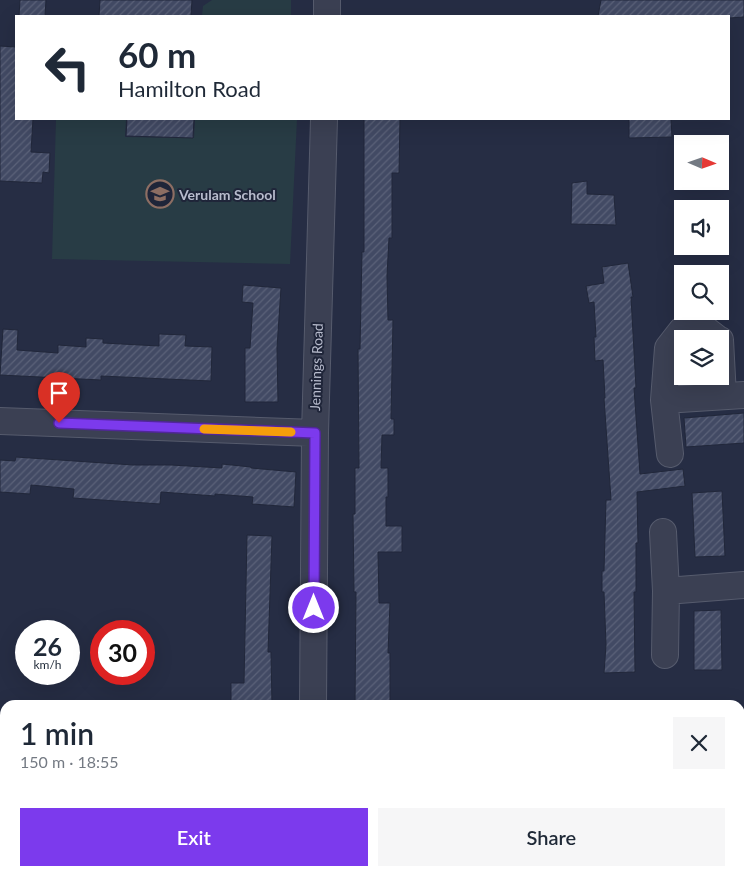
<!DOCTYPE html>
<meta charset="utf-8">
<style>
:root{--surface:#fff;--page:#f6f6f7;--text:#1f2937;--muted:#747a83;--accent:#7c3aed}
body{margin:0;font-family:Lato,sans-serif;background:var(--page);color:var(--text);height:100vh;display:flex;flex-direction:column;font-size:19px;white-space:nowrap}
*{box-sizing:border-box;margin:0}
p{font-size:16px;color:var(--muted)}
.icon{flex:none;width:28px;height:28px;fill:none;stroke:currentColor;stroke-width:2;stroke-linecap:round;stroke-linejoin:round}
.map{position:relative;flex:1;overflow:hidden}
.details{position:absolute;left:0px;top:700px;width:745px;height:176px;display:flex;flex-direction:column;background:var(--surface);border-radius:15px 15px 0 0;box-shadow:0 5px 20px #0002}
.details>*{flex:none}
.hud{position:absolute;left:15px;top:15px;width:715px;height:105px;border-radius:0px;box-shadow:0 5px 20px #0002;background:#fff;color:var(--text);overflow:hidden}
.needle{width:32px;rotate:92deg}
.fabs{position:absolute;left:674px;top:135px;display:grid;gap:10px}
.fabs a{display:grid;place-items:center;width:55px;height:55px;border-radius:0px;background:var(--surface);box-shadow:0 5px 20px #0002;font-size:25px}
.speed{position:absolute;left:15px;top:620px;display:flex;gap:10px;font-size:25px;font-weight:700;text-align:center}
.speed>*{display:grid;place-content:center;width:65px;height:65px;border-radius:50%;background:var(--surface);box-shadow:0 5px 20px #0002;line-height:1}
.speed small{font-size:12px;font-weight:400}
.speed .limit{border:8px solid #d22;background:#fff;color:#111}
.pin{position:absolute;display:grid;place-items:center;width:42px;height:42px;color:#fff;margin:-51px -21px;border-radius:50% 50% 50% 0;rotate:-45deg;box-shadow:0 0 5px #0007}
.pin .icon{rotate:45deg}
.me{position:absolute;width:55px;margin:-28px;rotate:0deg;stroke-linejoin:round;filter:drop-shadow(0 0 4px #0008)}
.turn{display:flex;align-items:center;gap:18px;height:105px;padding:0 20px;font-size:22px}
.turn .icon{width:65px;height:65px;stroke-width:2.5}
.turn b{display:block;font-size:35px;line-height:42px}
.round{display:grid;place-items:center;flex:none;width:52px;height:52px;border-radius:0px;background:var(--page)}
.head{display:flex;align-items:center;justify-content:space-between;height:85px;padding:0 20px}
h1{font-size:30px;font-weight:600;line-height:38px}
.cta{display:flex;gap:10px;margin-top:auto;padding:10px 20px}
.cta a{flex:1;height:58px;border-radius:0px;background:var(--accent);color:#fff;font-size:20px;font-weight:600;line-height:58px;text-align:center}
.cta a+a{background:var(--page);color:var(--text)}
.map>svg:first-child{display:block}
.green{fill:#283c45}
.building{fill:url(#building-hatch);stroke:#21273a}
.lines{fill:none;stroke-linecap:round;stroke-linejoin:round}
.minor-casing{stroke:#565b6d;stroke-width:28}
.minor{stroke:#3b4053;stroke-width:26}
.route-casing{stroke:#51269a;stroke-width:12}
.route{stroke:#7c3aed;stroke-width:9}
.slow{stroke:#f59e0b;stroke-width:9}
.labels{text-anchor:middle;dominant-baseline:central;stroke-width:4;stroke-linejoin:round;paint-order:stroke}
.poi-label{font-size:14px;font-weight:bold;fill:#b8bccd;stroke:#1f2539;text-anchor:start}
.street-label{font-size:14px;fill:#b8bccd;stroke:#1f2539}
</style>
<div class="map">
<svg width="744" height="876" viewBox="0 0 744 876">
<defs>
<pattern id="building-hatch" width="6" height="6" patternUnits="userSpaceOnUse" patternTransform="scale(1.25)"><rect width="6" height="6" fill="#424a64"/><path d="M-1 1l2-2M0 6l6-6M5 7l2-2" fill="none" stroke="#5b6279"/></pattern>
</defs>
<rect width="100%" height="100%" fill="#262d44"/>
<path class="green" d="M 212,0 L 291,0 L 291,16 L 202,16 L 203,6 Z
M 56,119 L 126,119 L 125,137 L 194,138 L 195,119 L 297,119 L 290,264 L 52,259 Z"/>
<path class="building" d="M 20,0 L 46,0 L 45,16 L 19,16 Z
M 100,0 L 192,0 L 191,16 L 99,16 Z
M 601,0 L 744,0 L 744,17 L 729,18 L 729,16 L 598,16 Z
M 0,46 L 16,47 L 16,119 L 33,119 L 31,152 L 50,153 L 49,173 L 43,172 L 42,183 L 0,181 Z
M 127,119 L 194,119 L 193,138 L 126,136 Z
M 364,119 L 400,119 L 399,173 L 392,173 L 392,238 L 389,238 L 387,276 L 388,320 L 393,320 L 391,419 L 394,419 L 394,435 L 382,435 L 381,468 L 388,468 L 388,497 L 386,497 L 386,526 L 402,526 L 402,552 L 378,552 L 379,603 L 390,603 L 388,653 L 390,653 L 390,705 L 355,705 L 356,592 L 354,592 L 353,514 L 355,514 L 355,468 L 359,468 L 358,349 L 360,349 L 362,252 L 364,252 Z
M 629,119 L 671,119 L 672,137 L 629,138 Z
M 587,181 L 587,194 L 614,195 L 616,225 L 571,224 L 572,183 Z
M 628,263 L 633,297 L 631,297 L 636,388 L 634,388 L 640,474 L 683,469 L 685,486 L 637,492 L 638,543 L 636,543 L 636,592 L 634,592 L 635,672 L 604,673 L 606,645 L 604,592 L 602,592 L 602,571 L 604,571 L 606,500 L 611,500 L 604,398 L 605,398 L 603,360 L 595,361 L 594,337 L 596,337 L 594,302 L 589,303 L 586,286 L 604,283 L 602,267 Z
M 243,285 L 281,288 L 277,348 L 278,402 L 245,402 L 245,348 L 250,348 L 253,303 L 242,302 Z
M 3,329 L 18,330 L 17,350 L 58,353 L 58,345 L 86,347 L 86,338 L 103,339 L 103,343 L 159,346 L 159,334 L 186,335 L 185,346 L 212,347 L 211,381 L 101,376 L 101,380 L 0,375 Z
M 744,413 L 744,443 L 686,447 L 684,418 Z
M 16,457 L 133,465 L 171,465 L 222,468 L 222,464 L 251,467 L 251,468 L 296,472 L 294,507 L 252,504 L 253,497 L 215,494 L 215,496 L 161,492 L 160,504 L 73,498 L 74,489 L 31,485 L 30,494 L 0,492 L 0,460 L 15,461 Z
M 722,491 L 725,556 L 695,557 L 692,493 Z
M 247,535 L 272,536 L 268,652 L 271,652 L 272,705 L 231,705 L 231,683 L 244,683 Z
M 721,610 L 722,670 L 694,670 L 694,611 Z"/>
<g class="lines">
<g class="minor-casing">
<path id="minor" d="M 327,16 L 327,0
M 720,340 L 723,396
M 664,400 L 744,395
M 0,421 L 315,433
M 670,454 L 664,400 L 668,348 L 682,330 L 705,329 L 718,339
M 663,532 L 666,591 L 665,655
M 666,591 L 744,585
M 313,705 L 315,433 L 324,119
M 740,832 L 744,831
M 523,871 L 524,876
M 91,876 L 158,871"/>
</g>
<use href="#minor" class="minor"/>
</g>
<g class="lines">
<g class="route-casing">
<path id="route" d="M 59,423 L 315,433 L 314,608"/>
</g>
<use href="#route" class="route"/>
<path class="slow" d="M 204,429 L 291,432"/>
</g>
<defs>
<g id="school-ring" transform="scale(1.4375)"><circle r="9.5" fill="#1f2539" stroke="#8d6e63" stroke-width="1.5"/><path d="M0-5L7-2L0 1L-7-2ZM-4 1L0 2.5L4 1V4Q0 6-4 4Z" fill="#8d6e63"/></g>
</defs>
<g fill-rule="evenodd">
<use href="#school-ring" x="160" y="194"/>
</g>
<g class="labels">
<g class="poi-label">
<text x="179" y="194">Verulam School</text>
</g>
<g class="street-label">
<text transform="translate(316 367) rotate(-88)">Jennings Road</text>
</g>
</g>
</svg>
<div class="fabs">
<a><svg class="needle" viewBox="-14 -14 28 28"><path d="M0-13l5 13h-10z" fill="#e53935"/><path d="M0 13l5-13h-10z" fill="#747a83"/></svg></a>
<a><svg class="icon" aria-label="sound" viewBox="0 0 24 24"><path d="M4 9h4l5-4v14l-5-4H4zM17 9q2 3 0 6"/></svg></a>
<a><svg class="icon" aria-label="search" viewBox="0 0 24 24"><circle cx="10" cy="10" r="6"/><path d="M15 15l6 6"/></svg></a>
<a><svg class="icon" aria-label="layers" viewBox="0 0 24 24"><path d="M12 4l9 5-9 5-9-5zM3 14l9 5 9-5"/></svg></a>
</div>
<div class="speed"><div>26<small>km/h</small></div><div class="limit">30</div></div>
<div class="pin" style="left:59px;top:423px;background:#d93025"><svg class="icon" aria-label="arrive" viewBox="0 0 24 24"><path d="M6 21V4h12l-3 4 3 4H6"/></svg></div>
<svg class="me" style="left:314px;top:608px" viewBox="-20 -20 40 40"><circle r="17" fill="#7c3aed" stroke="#fff" stroke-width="3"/><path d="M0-11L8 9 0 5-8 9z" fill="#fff"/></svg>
<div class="hud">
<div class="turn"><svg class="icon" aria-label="left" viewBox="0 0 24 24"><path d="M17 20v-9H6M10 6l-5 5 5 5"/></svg><div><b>60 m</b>Hamilton Road</div></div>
</div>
<section class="details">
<div class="head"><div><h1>1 min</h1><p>150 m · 18:55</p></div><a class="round"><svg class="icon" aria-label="close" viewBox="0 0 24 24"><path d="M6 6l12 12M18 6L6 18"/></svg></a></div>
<div class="cta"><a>Exit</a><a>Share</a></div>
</section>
</div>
